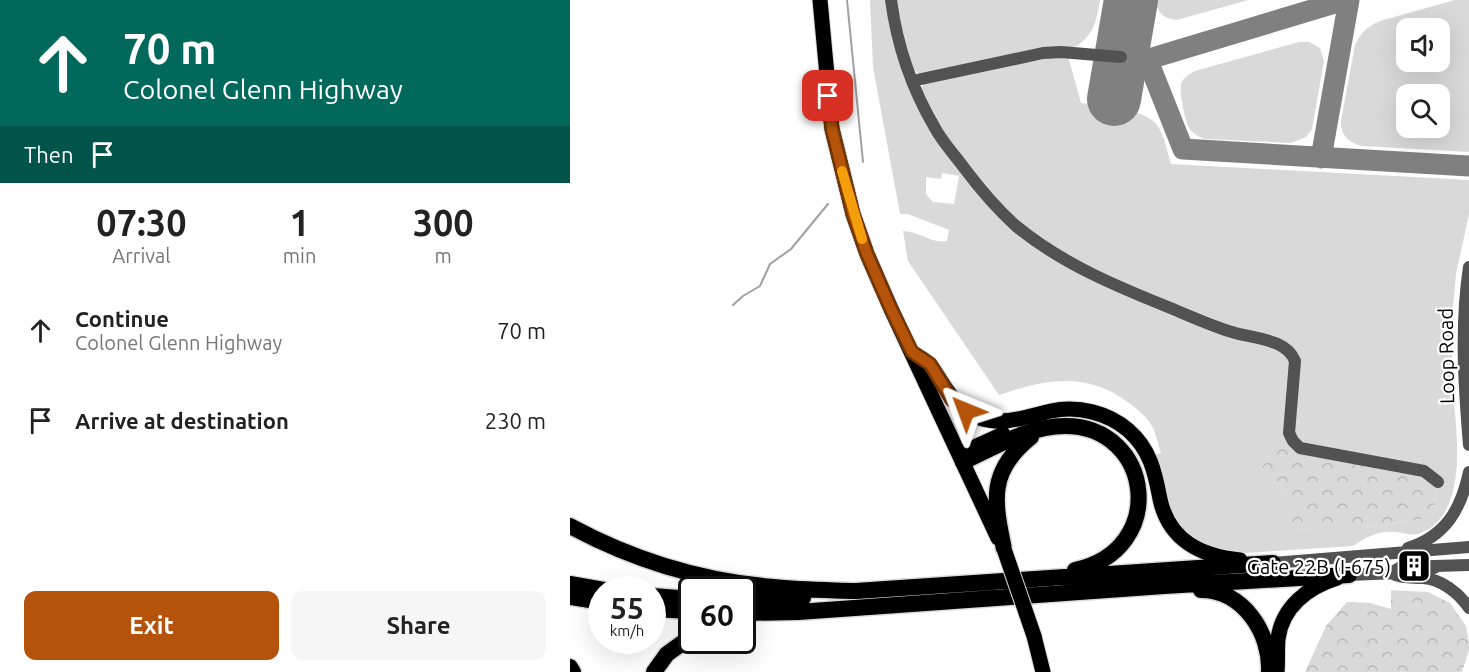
<!DOCTYPE html>
<style>
:root{--surface:#fff;--page:#f6f6f6;--text:#222;--muted:#767676;--accent:#b45309}
body{margin:0;font-family:Ubuntu,sans-serif;background:var(--page);color:var(--text);height:100vh;display:flex;flex-direction:column;font-size:22px;white-space:nowrap}
*{box-sizing:border-box;margin:0}
p{font-size:20px;color:var(--muted)}
.icon{flex:none;width:33px;height:33px;fill:none;stroke:currentColor;stroke-width:2;stroke-linecap:round;stroke-linejoin:round}
.map{position:relative;flex:1;overflow:hidden}
.panel{display:flex;flex-direction:column;background:var(--surface);width:570px}
.panel>*{flex:none}
.guide{background:#00695c;color:#fff;overflow:hidden}
.controls{position:absolute;left:826px;top:18px;display:grid;gap:12px}
.controls a{display:grid;place-items:center;width:54px;height:54px;border-radius:12px;background:var(--surface);box-shadow:0 6px 24px #0002;font-size:30px}
.speed{position:absolute;left:18px;top:576px;display:flex;gap:12px;font-size:30px;font-weight:700;text-align:center}
.speed>*{display:grid;place-content:center;width:78px;height:78px;border-radius:50%;background:var(--surface);box-shadow:0 6px 24px #0002;line-height:1}
.speed small{font-size:15px;font-weight:400}
.speed .limit{border:3px solid #111;border-radius:9px;background:#fff;color:#111}
.pin{position:absolute;display:grid;place-items:center;width:51px;height:51px;color:#fff;margin:-26px;border-radius:12px;box-shadow:0 3px 9px #0006}
.me{position:absolute;width:66px;margin:-33px;rotate:316deg;stroke-linejoin:round;filter:drop-shadow(0 0 4px #0008)}
.turn{display:flex;align-items:center;gap:21px;height:126px;padding:0 24px;font-size:27px}
.turn .icon{width:78px;height:78px;stroke-width:2.5}
.turn b{display:block;font-size:42px;line-height:51px}
.then{display:flex;align-items:center;height:57px;padding:0 24px;background:#0003;gap:12px;font-size:22px}
.eta{display:flex;justify-content:space-evenly;align-items:center;height:102px;text-align:center}
.eta b{font-size:36px;font-weight:600;line-height:42px}
.action{display:flex;gap:12px;margin-top:auto;padding:12px 24px}
.action a{flex:1;height:69px;border-radius:12px;background:var(--accent);color:#fff;font-size:24px;font-weight:600;line-height:69px;text-align:center}
.action a+a{background:var(--page);color:var(--text)}
ul{padding:0;list-style:none}
li{display:flex;align-items:center;gap:18px;height:90px;padding:0 24px}
li div{flex:1}
li b{display:block;font-size:22px}
li em{font-style:normal}
main{display:flex;flex:1;min-height:0}
.map>svg:first-child{display:block}
.grass{fill:#d9d9d9;fill-rule:evenodd}
.forest{fill:url(#forest-crowns)}
.lines{fill:none;stroke-linecap:round;stroke-linejoin:round}
.stream{stroke:#a0a0a0;stroke-width:2}
.taxiway{stroke:#808080;stroke-width:21}
.runway{stroke:#808080;stroke-width:54}
.major-casing{stroke:#dbdbdb;stroke-width:17}
.highway-casing{stroke:#dbdbdb;stroke-width:19}
.minor{stroke:#525252;stroke-width:12}
.major{stroke:#000;stroke-width:15}
.highway{stroke:#000;stroke-width:16}
.major-bridge-casing{stroke:#dbdbdb;stroke-width:17;stroke-linecap:butt}
.major-bridge{stroke:#000;stroke-width:15}
.route-casing{stroke:#753606;stroke-width:15}
.route{stroke:#b45309;stroke-width:10}
.slow{stroke:#f59e0b;stroke-width:10}
.labels{text-anchor:middle;dominant-baseline:central;stroke-width:4.5;stroke-linejoin:round;paint-order:stroke}
.street-label{font-size:20px;fill:#000;stroke:#fff}
.poi-label{font-size:20px;fill:#000;stroke:#fff;text-anchor:end}
</style>
<main>
<section class="panel">
<div class="guide">
<div class="turn"><svg class="icon" aria-label="ahead" viewBox="0 0 24 24"><path d="M12 20V5M6 11l6-6 6 6"/></svg><div><b>70 m</b>Colonel Glenn Highway</div></div>
<div class="then">Then<svg class="icon" aria-label="arrive" viewBox="0 0 24 24"><path d="M6 21V4h12l-3 4 3 4H6"/></svg></div>
</div>
<div class="eta">
<div><b>07:30</b><p>Arrival</p></div>
<div><b>1</b><p>min</p></div>
<div><b>300</b><p>m</p></div>
</div>
<ul>
<li><svg class="icon" aria-label="ahead" viewBox="0 0 24 24"><path d="M12 20V5M6 11l6-6 6 6"/></svg><div><b>Continue</b><p>Colonel Glenn Highway</p></div><em>70 m</em></li>
<li><svg class="icon" aria-label="arrive" viewBox="0 0 24 24"><path d="M6 21V4h12l-3 4 3 4H6"/></svg><div><b>Arrive at destination</b></div><em>230 m</em></li>
</ul>
<div class="action"><a>Exit</a><a>Share</a></div>
</section>
<div class="map">
<svg width="899" height="672" viewBox="0 0 899 672">
<defs>
<pattern id="forest-crowns" width="20" height="18" patternUnits="userSpaceOnUse" patternTransform="scale(1.5)"><rect width="20" height="18" fill="#d9d9d9"/><path d="M2 6a3 3 0 1 1 6 0M12 15a3 3 0 1 1 6 0" fill="none" stroke="#b8b8b8"/></pattern>
</defs>
<rect width="100%" height="100%" fill="#fff"/>
<path class="grass" d="M 300,0 L 319,0 C 323,26 328,55 338,79 C 374,163 440,239 523,279 C 554,295 587,306 619,319 C 645,329 670,337 697,344 C 703,346 709,346 714,350 C 727,365 718,415 716,435 L 720,443 L 703,449 L 692,468 C 700,486 703,477 712,487 C 722,498 721,517 722,531 L 742,528 L 796,528 L 858,518 L 864,513 L 867,484 L 869,483 L 870,479 L 854,468 L 732,446 C 724,442 724,437 723,429 C 724,412 733,361 723,348 C 718,342 678,336 667,332 C 644,324 622,314 600,305 C 573,295 545,285 520,271 C 440,228 391,174 352,93 L 351,87 L 356,83 L 455,59 L 498,56 L 511,103 C 531,106 574,108 587,125 C 595,136 597,152 601,164 L 899,180 L 899,214 L 886,274 L 882,317 L 882,378 L 877,380 L 880,383 L 880,392 L 883,392 C 887,436 899,517 848,534 C 841,536 832,532 825,532 C 809,530 796,537 783,546 L 658,554 C 632,551 608,534 599,509 C 592,491 592,472 584,455 L 591,453 C 588,444 586,434 582,426 C 577,417 567,409 559,403 C 517,371 476,379 429,395 L 338,261 L 333,231 C 352,232 361,244 377,241 L 379,230 L 338,214 L 330,214 L 303,67 ZM 372,173 L 389,176 L 384,204 L 363,202 L 356,194 L 356,177 L 371,179 Z
M 325,0 L 530,0 C 526,21 525,33 507,46 L 350,75 L 342,68 Z
M 586,0 L 678,0 L 607,20 C 594,19 587,13 586,0 Z
M 885,0 L 899,0 L 899,152 L 792,146 C 779,143 770,135 771,121 L 785,45 C 790,33 798,26 810,21 ZM 870,28 L 870,62 L 837,62 L 837,28 ZM 870,94 L 870,128 L 837,128 L 837,94 Z
M 729,42 L 739,42 L 750,48 L 754,61 L 742,129 L 736,137 L 721,143 L 635,139 C 629,137 623,134 619,128 C 615,120 609,93 611,84 C 613,78 619,74 625,71 Z"/>
<path class="forest" d="M 720,443 L 853,474 L 867,484 L 864,513 L 858,518 L 796,528 L 742,528 L 722,531 C 720,518 722,498 712,487 C 703,477 700,486 692,468 L 703,449 Z
M 821,590 L 858,592 L 880,603 L 896,626 L 899,642 L 899,650 L 892,672 L 735,672 L 756,626 L 777,602 L 800,603 L 821,609 Z"/>
<g class="lines">
<path class="stream" d="M 277,0 L 293,162
M 163,305 L 173,296 L 190,286 L 200,264 L 221,249 L 258,204"/>
<path class="taxiway" d="M 578,61 L 613,149 L 899,166
M 549,68 L 775,0
M 751,158 L 779,0"/>
<path class="runway" d="M 544,99 L 561,0"/>
<g class="major-casing">
<path id="major" d="M 250,0 L 262,129 L 283,214 L 297,254 L 321,309 L 428,538
M 343,353 C 349,357 357,361 361,366 C 376,387 384,409 410,418 C 435,426 458,416 481,411 C 508,405 538,413 558,430 C 580,449 585,472 590,499 C 599,541 631,556 670,560
M 389,454 L 433,434
M 464,636 L 473,672
M 707,672 C 708,661 707,650 708,639 C 712,607 738,587 767,578"/>
</g>
<g class="highway-casing">
<path id="highway" d="M 393,462 C 425,447 459,426 495,426 C 583,426 599,550 505,570
M 0,526 C 63,560 132,581 203,587 C 230,590 258,590 286,591 L 703,563
M 434,549 C 424,501 418,471 461,437
M 0,584 L 34,590
M 631,590 C 673,590 701,633 699,672
M 82,596 L 122,599
M 0,597 L 32,602
M 172,600 L 233,598
M 82,609 L 122,611
M 172,613 L 228,612 L 594,586 L 779,575
M 0,667 L 3,672
M 84,672 L 97,654 L 122,636"/>
</g>
<path class="minor" d="M 321,0 C 327,45 342,89 365,128 C 373,143 385,155 395,169 C 410,189 427,209 446,226 C 492,264 548,287 603,309 C 622,317 642,326 662,332 C 683,339 716,338 725,361 L 719,433 L 723,441 L 730,448 L 854,471 L 868,482
M 342,81 L 473,53 L 491,52 L 551,57
M 899,267 C 890,327 894,385 899,445
M 838,548 C 876,536 891,509 899,472
M 703,563 L 899,547
M 821,573 C 832,579 840,577 853,578 C 871,579 889,593 899,608
M 821,573 L 831,567 L 899,565
M 844,573 L 855,572 L 866,567
M 779,575 L 827,573"/>
<use href="#major" class="major"/>
<use href="#highway" class="highway"/>
<g class="major-bridge-casing">
<path id="major-bridge" d="M 434,549 L 464,636"/>
</g>
<use href="#major-bridge" class="major-bridge"/>
</g>
<g class="lines">
<g class="route-casing">
<path id="route" d="M 258,96 L 262,129 L 283,214 L 297,254 L 321,309 L 342,352 L 360,364 L 382,400 L 396,411"/>
</g>
<use href="#route" class="route"/>
<path class="slow" d="M 272,171 L 292,239"/>
</g>
<defs>
<g id="building-square" transform="scale(1.725)"><rect x="-9" y="-9" width="18" height="18" rx="4" fill="#000" stroke="#fff"/><path d="M-4-6H4V6H1V3H-1V6H-4ZM-2.5-4.3h1.7v1.8h-1.7ZM.8-4.3h1.7v1.8H.8ZM-2.5-1h1.7V.8h-1.7ZM.8-1h1.7V.8H.8Z" fill="#fff"/></g>
</defs>
<g fill-rule="evenodd">
<use href="#building-square" x="844" y="566"/>
</g>
<g class="labels">
<g class="street-label">
<text transform="translate(876 356) rotate(-91)">Loop Road</text>
</g>
<g class="poi-label">
<text x="821" y="566">Gate 22B (I-675)</text>
</g>
</g>
</svg>
<div class="controls">
<a><svg class="icon" aria-label="sound" viewBox="0 0 24 24"><path d="M4 9h4l5-4v14l-5-4H4zM17 9q2 3 0 6"/></svg></a>
<a><svg class="icon" aria-label="search" viewBox="0 0 24 24"><circle cx="10" cy="10" r="6"/><path d="M15 15l6 6"/></svg></a>
</div>
<div class="speed"><div>55<small>km/h</small></div><div class="limit">60</div></div>
<div class="pin" style="left:258px;top:96px;background:#d93025"><svg class="icon" aria-label="arrive" viewBox="0 0 24 24"><path d="M6 21V4h12l-3 4 3 4H6"/></svg></div>
<svg class="me" style="left:396px;top:411px" viewBox="-20 -20 40 40"><path d="M0-17L14 15 0 8-14 15z" fill="#b45309" stroke="#fff" stroke-width="4"/></svg>
</div>
</main>
